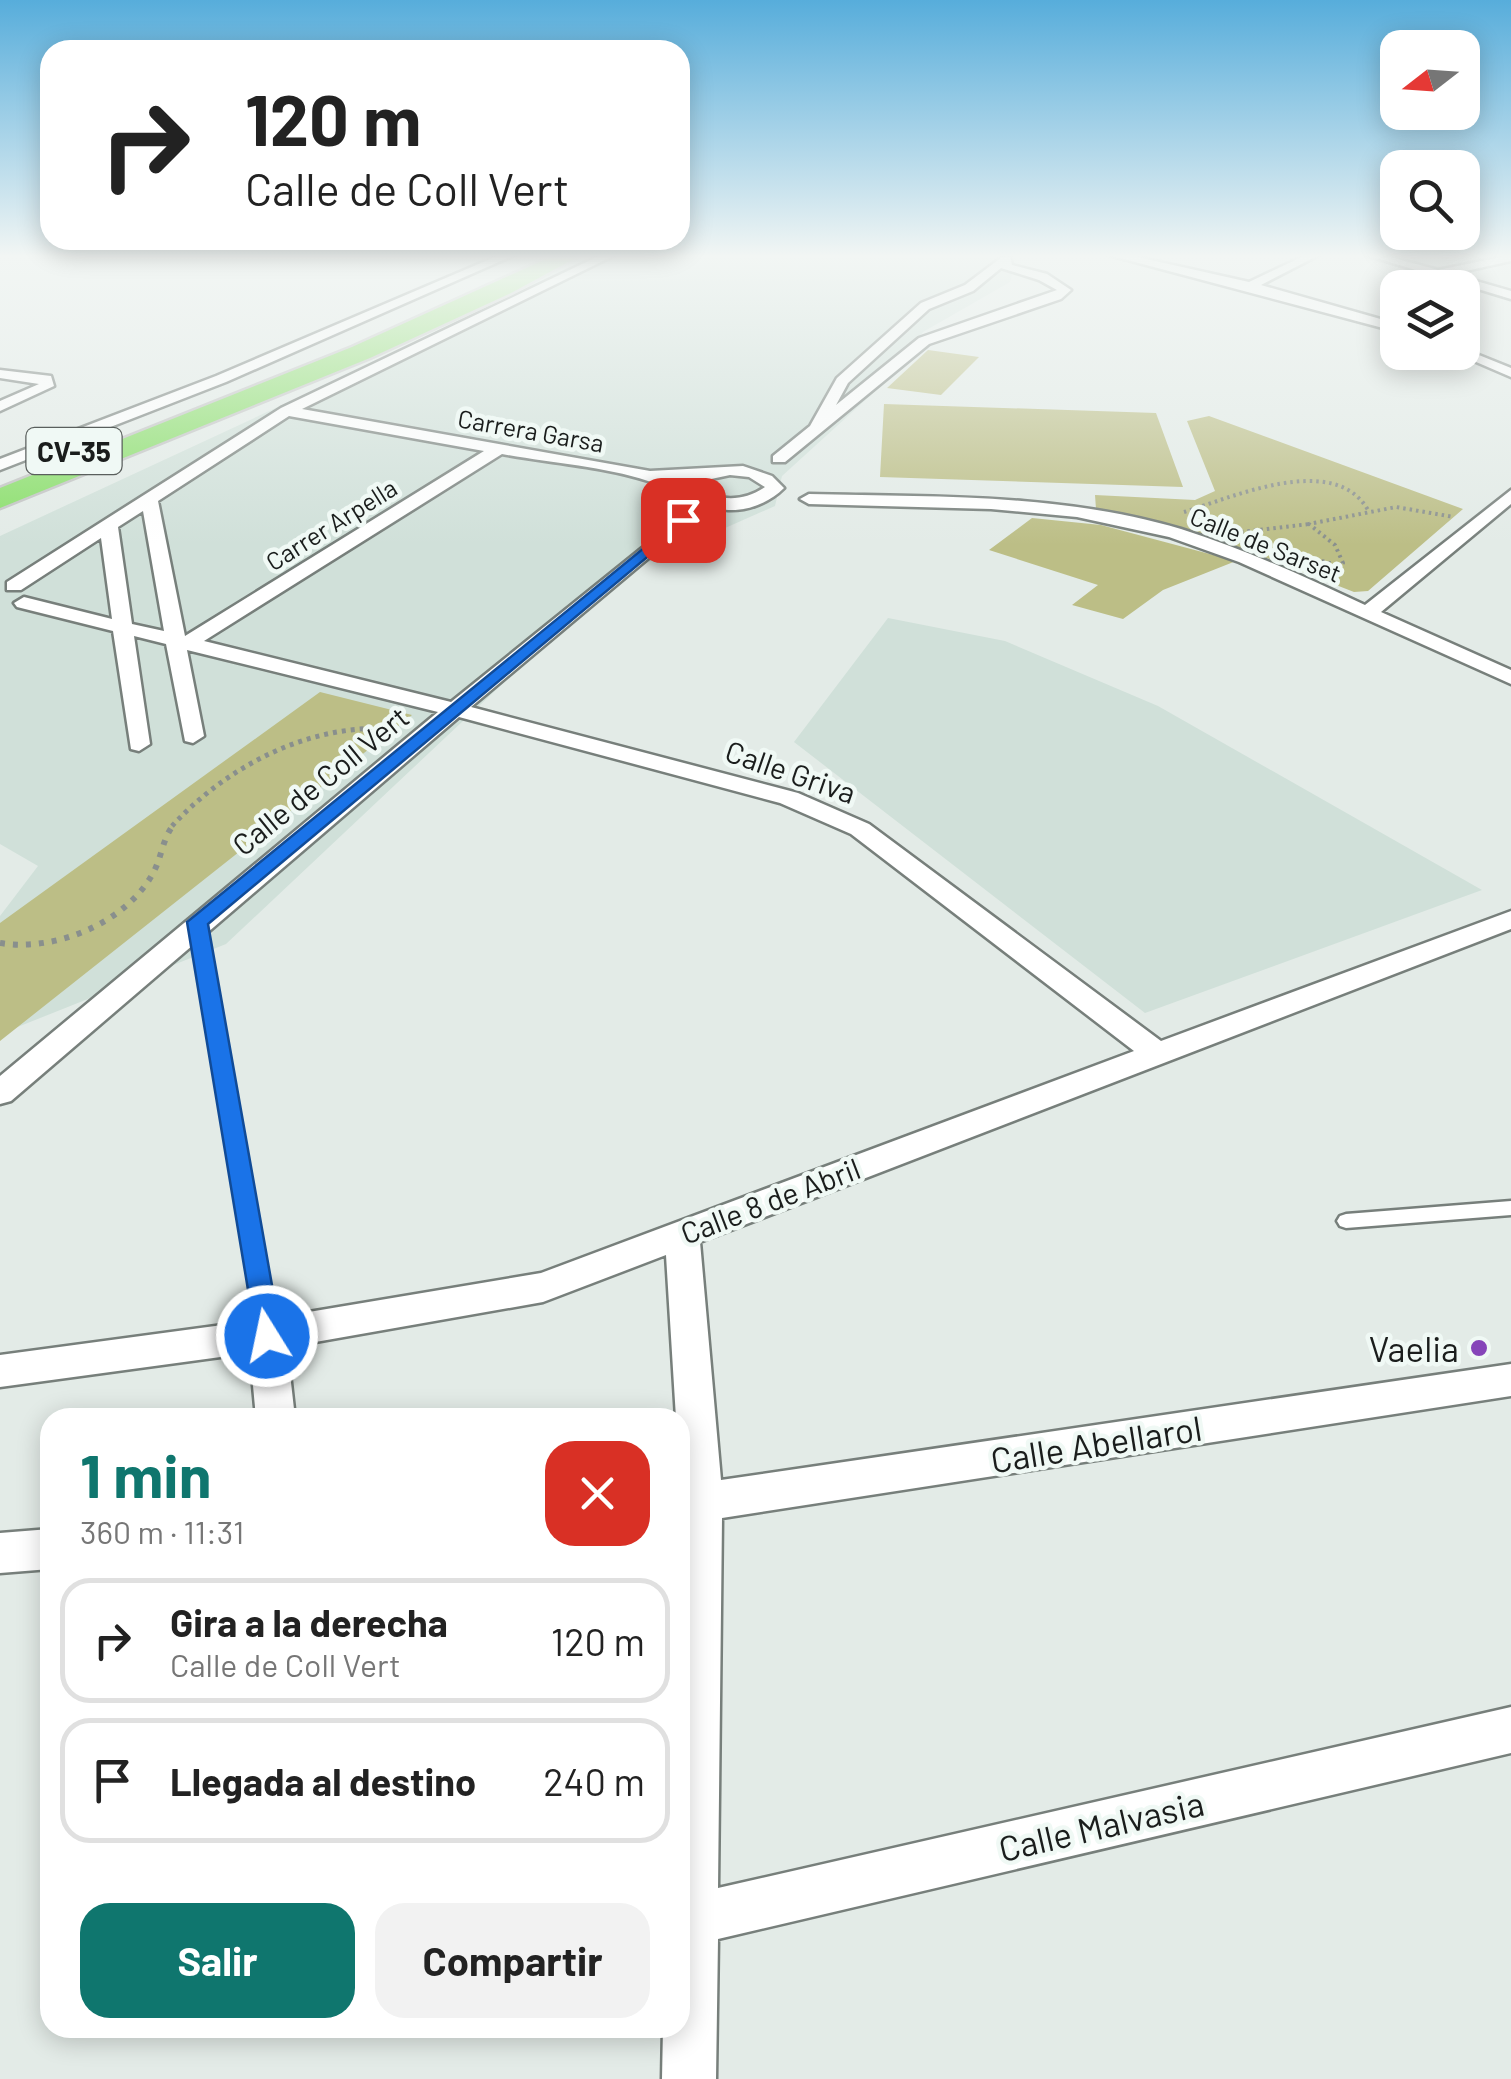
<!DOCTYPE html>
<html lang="es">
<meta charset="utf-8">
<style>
:root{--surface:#fff;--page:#f2f2f2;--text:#222;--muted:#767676;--line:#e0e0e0;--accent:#0f766e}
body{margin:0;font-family:Barlow,sans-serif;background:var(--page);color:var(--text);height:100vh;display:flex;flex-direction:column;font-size:38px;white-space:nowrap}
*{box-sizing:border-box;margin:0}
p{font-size:32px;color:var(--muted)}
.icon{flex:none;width:55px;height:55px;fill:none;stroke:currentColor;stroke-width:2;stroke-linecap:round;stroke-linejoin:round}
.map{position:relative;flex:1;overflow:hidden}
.panel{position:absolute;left:40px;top:1408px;width:650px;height:630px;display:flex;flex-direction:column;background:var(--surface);border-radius:30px;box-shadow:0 5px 25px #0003}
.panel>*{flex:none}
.banner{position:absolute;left:40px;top:40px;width:650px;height:210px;border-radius:30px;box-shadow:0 5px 25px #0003;background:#fff;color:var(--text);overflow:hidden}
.needle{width:65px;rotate:253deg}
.controls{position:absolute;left:1380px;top:30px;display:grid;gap:20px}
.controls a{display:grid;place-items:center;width:100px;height:100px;border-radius:20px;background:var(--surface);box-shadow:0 5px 25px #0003;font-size:50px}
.pin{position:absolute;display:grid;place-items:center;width:85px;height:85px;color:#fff;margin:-42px;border-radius:20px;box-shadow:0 5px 15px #0006}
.me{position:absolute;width:110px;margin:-55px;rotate:350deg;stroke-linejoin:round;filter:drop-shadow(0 0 8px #0008)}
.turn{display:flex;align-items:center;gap:35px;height:210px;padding:0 40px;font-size:45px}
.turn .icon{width:130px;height:130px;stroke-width:2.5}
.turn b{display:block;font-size:70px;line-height:85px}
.round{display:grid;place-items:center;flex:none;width:105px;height:105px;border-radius:30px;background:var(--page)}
.overview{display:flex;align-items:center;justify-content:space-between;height:170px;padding:0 40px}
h1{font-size:60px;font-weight:700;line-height:75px;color:var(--accent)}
.cta{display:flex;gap:20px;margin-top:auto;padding:20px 40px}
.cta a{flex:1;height:115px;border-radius:30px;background:var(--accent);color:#fff;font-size:40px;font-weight:700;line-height:115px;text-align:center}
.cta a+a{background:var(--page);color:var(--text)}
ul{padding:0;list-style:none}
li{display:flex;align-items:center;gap:30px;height:125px;margin:0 20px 15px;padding:0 20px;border:5px solid var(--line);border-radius:30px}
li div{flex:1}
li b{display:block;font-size:38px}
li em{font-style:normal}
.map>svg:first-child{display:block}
.built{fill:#d0e0d9}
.green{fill:#bcbe86}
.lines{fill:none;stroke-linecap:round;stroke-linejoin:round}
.lane-casing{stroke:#777f7b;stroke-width:5}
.street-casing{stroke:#777f7b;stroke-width:5}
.highway-casing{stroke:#c3c4c4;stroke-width:5}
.path-far2{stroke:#898f8d;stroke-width:4;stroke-dasharray:2.5 4;stroke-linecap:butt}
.path-far1{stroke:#898f8d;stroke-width:5;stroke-dasharray:4 5;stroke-linecap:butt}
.path{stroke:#898f8d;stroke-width:6;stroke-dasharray:5 8;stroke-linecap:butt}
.lane{fill:#fff;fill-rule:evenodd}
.street{fill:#fff;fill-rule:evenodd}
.highway{fill:#89de69;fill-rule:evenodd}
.route{fill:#1a73e8;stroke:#114b97;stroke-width:2.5}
.poi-dot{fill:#8645b9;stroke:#f0f9f5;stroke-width:4}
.labels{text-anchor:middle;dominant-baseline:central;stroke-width:9;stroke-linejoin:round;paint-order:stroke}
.far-street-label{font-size:25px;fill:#1a1d1c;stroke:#f0f9f5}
.shield{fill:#f0f9f5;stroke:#5a5f5d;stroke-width:2.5}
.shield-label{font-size:28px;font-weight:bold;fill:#1a1d1c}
.street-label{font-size:30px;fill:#1a1d1c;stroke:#f0f9f5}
.near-poi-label{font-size:35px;fill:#1a1d1c;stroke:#f0f9f5;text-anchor:end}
.near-street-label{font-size:35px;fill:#1a1d1c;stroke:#f0f9f5}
</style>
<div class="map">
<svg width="1511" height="2079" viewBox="0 0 1511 2079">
<rect width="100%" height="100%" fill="#e3ebe7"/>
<path class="built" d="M 586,254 L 1018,254 L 1010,282 L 923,332 L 893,375 L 782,476 L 775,506 L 617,576 L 226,944 L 0,1034 L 0,916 L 38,866 L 0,844 L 0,536 L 392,354 Z
M 888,618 L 1005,641 L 1158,706 L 1482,890 L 1145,1013 L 794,742 Z"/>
<path class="green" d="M 928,350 L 979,357 L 941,395 L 887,388 Z
M 884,404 L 1156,413 L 1183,487 L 880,477 Z
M 1209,416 L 1463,509 L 1368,591 L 1354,592 L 1213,537 L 1096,509 L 1095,495 L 1195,500 L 1215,491 L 1187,421 Z
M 1032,518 L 1101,525 L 1236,561 L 1163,590 L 1123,619 L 1072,605 L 1098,585 L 989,550 Z
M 320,692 L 412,715 L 0,1041 L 0,923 Z"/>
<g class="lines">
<g class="lane-casing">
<path id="lane" d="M 198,919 L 205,923 L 276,1335 L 274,1341 L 267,1343 L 260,1341 L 258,1335 L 191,923 Z
M 1511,1201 L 1511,1215 L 1346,1228 L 1340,1226 L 1337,1221 L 1340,1216 L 1346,1214 Z"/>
</g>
<g class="street-casing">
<path id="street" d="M 502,254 L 517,254 L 226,382 L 0,470 L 0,459 L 216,376 Z
M 603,254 L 617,254 L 302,409 L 650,471 L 743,466 L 772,476 L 784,488 C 770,502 749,511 728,510 C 699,508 675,490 648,481 C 602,466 549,463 502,454 L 204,641 L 451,702 L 683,515 L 689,516 L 689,524 L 471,707 L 798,793 L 869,824 L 1161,1041 L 1511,911 L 1511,929 L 700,1242 L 721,1480 L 1511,1364 L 1511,1396 L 722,1518 L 718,1888 L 1511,1707 L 1511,1753 L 718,1939 L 716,2079 L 662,2079 L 663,2028 L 680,2028 L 680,1418 L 676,1418 L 666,1255 L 543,1302 L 287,1347 L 295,1418 L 256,1418 L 250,1353 L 0,1387 L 0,1355 L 267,1319 L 541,1273 L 1134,1051 L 851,834 L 780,803 L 459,717 L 11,1101 L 0,1104 L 0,1076 L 438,712 L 187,650 L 204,736 L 193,743 L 185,741 L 166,644 L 134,636 L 150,744 L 139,751 L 131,749 L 113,631 L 17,607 L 14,603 L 24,597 L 112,619 L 101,538 L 21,590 L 7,590 L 7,582 L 281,408 ZM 289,416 L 484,451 L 185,636 L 158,501 ZM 730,475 L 749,477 L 765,487 C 741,503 720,500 694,489 L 711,479 ZM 143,511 L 164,631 L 132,624 L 118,527 Z
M 1105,254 L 1124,254 L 1249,282 L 1308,254 L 1321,254 L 1261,285 L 1398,324 L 1398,332 Z
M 1363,254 L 1380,254 L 1438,270 L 1511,255 L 1511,261 L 1452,274 L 1511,291 L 1511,299 Z
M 1002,257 L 1010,257 L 1012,265 L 1047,274 L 1071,290 L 1061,299 L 929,344 L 785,462 L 773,462 L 773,456 L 810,426 L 837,378 L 921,303 L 965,285 ZM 1001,268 L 1039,280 L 1057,290 L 919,338 L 836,405 L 848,383 L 929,309 L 973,291 Z
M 1464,349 L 1511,368 L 1511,377 L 1453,352 Z
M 0,370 L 51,376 L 54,386 L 0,411 L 0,401 L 39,384 L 0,378 Z
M 1511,490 L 1511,504 L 1381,612 L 1511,670 L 1511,684 L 1239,562 L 1169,537 L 1077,517 L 991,509 L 809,504 L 800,499 L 809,494 C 933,497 1061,493 1181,529 C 1245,549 1305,577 1365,605 Z
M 50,1529 L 50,1569 L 0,1573 L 0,1533 Z"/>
</g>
<g class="highway-casing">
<path id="highway" d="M 557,254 L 583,254 L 511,293 L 370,358 L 0,508 L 0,488 L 352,347 Z"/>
</g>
<path class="path-far2" d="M 1184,512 C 1231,498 1334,451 1368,510
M 1241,532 L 1309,524
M 1303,556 L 1341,566
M 1333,572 L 1343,563 L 1335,545 L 1309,524 L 1396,507 L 1454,517"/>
<path class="path-far1" d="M 172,826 C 227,766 310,723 392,729"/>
<path class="path" d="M 0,943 C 54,952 124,924 152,875 C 162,858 162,839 174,824"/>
<use href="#lane" class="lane"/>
<use href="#street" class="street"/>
<use href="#highway" class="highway"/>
</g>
<linearGradient id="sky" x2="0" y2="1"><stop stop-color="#57addb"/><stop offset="0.47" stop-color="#f2f6f4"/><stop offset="1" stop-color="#f2f6f4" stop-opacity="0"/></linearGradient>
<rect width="1511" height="545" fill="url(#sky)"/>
<path class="route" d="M 683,516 L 688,518 L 688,523 L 208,924 L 281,1336 L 277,1344 L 267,1347 L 257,1344 L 187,922 Z"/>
<circle class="poi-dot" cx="1479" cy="1348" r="10"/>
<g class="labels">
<g class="far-street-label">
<text transform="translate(531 430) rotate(10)">Carrera Garsa</text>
<text transform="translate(331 524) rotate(-32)">Carrer Arpella</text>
<text transform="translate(1266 544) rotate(22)">Calle de Sarset</text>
</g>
<rect class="shield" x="26.5" y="428" width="95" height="46" rx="8"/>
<g class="shield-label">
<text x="74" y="451">CV-35</text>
</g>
<g class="street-label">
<text transform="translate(791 771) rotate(19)">Calle Griva</text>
<text transform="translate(320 780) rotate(-39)">Calle de Coll Vert</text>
<text transform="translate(770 1200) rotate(-21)">Calle 8 de Abril</text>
</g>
<g class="near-poi-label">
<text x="1459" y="1348">Vaelia</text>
</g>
<g class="near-street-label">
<text transform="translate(1096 1443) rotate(-9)">Calle Abellarol</text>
<text transform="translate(1101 1825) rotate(-13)">Calle Malvasia</text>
</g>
</g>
</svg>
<div class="controls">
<a><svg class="needle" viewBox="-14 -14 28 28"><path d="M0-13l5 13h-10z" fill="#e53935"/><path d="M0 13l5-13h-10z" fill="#767676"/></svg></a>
<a><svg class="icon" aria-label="search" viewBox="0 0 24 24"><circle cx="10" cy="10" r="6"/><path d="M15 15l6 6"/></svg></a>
<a><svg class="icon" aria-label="layers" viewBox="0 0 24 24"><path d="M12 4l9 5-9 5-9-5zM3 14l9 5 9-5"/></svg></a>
</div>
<div class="pin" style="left:683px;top:520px;background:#d93025"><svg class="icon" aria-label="arrive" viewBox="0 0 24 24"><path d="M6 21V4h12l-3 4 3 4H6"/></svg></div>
<svg class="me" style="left:267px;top:1336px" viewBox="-20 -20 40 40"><circle r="17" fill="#1a73e8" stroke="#fff" stroke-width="3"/><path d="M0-11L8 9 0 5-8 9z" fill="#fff"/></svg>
<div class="banner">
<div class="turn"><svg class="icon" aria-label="right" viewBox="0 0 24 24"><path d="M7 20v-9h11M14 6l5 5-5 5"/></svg><div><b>120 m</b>Calle de Coll Vert</div></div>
</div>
<section class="panel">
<div class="overview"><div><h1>1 min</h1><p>360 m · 11:31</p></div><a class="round" style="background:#d93025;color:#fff"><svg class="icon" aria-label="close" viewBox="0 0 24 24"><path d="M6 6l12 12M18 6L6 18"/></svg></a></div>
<ul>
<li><svg class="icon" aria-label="right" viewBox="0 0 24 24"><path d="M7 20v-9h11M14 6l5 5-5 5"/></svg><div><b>Gira a la derecha</b><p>Calle de Coll Vert</p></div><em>120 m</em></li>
<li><svg class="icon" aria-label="arrive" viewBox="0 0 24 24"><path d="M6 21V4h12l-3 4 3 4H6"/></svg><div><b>Llegada al destino</b></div><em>240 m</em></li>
</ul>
<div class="cta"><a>Salir</a><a>Compartir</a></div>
</section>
</div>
